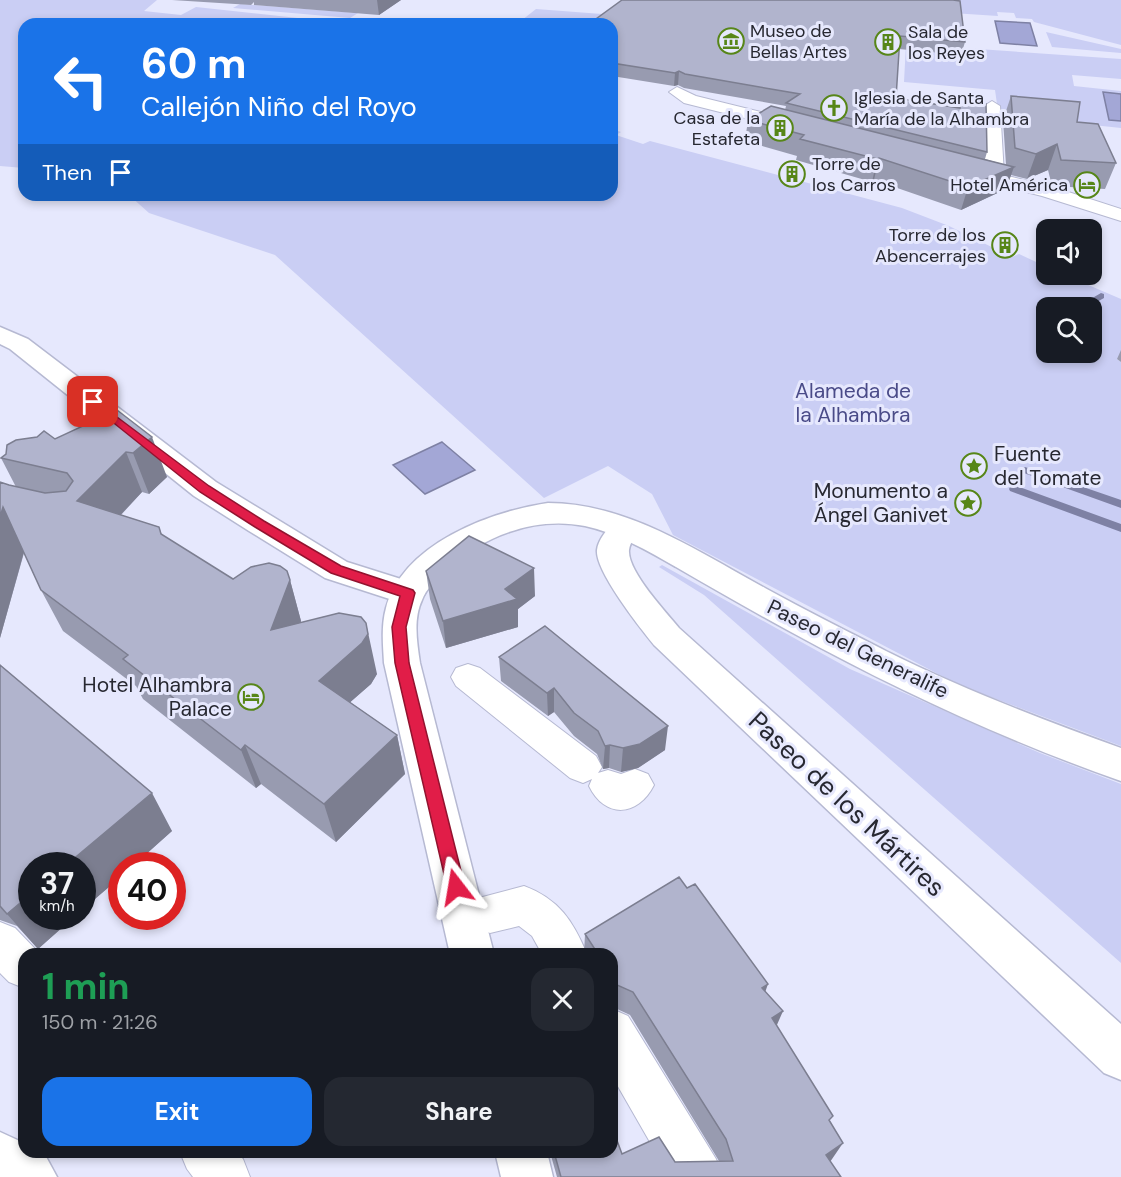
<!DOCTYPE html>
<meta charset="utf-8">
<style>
:root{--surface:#171b24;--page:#242831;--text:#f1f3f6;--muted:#9ea1a6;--accent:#1a73e8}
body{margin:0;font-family:"DM Sans",sans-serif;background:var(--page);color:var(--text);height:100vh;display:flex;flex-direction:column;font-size:22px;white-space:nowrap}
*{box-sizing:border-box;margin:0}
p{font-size:20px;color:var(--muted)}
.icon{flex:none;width:33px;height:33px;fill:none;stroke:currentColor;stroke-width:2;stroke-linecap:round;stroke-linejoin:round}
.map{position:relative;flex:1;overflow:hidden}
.sheet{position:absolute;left:18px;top:948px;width:600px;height:210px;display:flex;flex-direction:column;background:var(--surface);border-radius:18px;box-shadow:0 3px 9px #0003}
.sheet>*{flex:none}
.guide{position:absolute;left:18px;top:18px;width:600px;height:183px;border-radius:18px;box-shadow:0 3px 9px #0003;background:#1a73e8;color:#fff;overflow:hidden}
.controls{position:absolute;left:1036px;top:219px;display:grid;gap:12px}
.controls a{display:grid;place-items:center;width:66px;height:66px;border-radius:12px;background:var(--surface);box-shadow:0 3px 9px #0003;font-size:30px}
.speed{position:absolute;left:18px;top:852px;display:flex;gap:12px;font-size:30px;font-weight:700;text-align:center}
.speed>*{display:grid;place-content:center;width:78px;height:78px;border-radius:50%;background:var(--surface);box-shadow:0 3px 9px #0003;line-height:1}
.speed small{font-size:15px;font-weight:400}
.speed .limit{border:9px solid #d22;background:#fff;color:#111}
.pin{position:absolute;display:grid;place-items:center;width:51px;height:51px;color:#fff;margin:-26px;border-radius:12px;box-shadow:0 3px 9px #0006}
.me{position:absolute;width:66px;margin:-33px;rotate:346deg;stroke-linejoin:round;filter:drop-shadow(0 0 4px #0008)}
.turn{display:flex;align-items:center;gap:21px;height:126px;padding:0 24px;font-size:27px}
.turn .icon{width:78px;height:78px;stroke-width:2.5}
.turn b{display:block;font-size:42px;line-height:51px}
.then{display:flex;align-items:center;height:57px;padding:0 24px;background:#0003;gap:12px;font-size:22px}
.round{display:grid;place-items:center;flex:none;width:63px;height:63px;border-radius:18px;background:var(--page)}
.summary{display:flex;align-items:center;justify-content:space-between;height:102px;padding:0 24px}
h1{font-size:36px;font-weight:700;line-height:45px;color:#1e9e55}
.cta{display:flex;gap:12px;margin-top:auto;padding:12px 24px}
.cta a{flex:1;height:69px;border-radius:18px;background:var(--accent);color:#fff;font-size:24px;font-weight:700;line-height:69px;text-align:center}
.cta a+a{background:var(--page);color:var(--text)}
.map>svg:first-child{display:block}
.green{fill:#cacef4;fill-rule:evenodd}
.water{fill:#a3a7d6;stroke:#7e81a4;stroke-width:1.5}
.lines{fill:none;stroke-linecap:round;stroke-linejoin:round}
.stream{fill:#7e81a4;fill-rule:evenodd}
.pedestrian-casing{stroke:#b6b9d2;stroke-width:2}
.minor-casing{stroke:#b6b9d2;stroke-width:3}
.tertiary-casing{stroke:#b6b9d2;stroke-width:3}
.pedestrian{fill:#fff;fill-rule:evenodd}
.minor{fill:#fff;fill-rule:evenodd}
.tertiary{fill:#fff;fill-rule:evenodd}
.wall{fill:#989bb0}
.shaded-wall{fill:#7c7e90}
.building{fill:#b1b4cd;stroke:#7c7e90;stroke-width:1.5}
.route{fill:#e11d48;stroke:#92132f;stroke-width:1.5}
.labels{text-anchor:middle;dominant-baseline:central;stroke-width:6;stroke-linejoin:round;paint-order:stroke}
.far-poi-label{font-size:18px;fill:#272831;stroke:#e6e8fd;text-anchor:start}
.park-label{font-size:21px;fill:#4a4b88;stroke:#e6e8fd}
.poi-label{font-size:21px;fill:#272831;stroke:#e6e8fd;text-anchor:end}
.street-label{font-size:21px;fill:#272831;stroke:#e6e8fd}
.near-street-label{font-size:26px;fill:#272831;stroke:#e6e8fd}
</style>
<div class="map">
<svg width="1121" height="1177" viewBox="0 0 1121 1177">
<rect width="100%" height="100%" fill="#e6e8fd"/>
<path class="green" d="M 0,0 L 157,0 L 144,11 L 181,15 L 196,7 L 353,24 L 24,24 L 24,168 L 0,166 Z
M 889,0 L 1121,0 L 1121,45 L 1034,22 L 1032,19 L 1016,18 L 1014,13 L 997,12 L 998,16 L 952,13 Z
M 240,4 L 358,13 L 350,18 L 233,8 Z
M 536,9 L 602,14 L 588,24 L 559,22 L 556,24 L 517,24 Z
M 1046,32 L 1121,49 L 1121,53 L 1052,47 Z
M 906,44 L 1121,59 L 1121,79 L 1072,75 L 1074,86 L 1121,91 L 1121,128 L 1074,123 L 1073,119 L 998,111 L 995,90 L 904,82 Z
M 612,129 L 621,132 L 616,135 L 643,144 L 650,141 L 902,208 L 949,226 L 1012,257 L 1019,254 L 1047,267 L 1047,274 L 1065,275 L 1121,299 L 1121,357 L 1117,359 L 1121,362 L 1121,746 L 959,685 L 673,535 L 652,494 L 608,466 L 544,498 L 275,255 L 149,213 L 129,195 L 612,195 ZM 1047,308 L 1092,308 L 1092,352 L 1047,352 Z
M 662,565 L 850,669 L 1040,753 L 1121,784 L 1121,963 L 704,595 L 659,567 Z"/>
<path class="water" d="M 995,21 L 1030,23 L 1037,46 L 1000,43 Z
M 1103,92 L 1121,94 L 1121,121 L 1109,120 Z
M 442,442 L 475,470 L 425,494 L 393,465 Z"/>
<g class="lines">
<path class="stream" d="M 1101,293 L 1104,294 L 1104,298 L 1086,308 L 1075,308 Z
M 1025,467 L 1121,500 L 1121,508 L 1021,472 L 1020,470 Z
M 1014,485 L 1121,524 L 1121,532 L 1010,491 L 1009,489 L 1010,487 Z"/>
<g class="pedestrian-casing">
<path id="pedestrian" d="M 677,87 L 696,96 L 802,122 L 805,126 L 802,130 L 796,131 L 684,103 L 669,92 Z
M 992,101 L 1000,106 L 1004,175 L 1056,188 L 1121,209 L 1121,221 L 1042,196 L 959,175 L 957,171 L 959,167 L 966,165 L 985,170 L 984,106 Z
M 468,664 L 480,668 L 596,756 L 602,767 L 598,773 L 608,770 L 621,774 L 635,769 L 648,774 L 654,785 C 638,817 605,819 589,786 L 592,779 L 583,783 L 570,778 L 456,686 L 451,677 L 456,668 Z
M 524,886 C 559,899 573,921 587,954 L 542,954 L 532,936 L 519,926 L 490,933 L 475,927 L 469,913 L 475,899 Z
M 0,922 L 15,928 L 40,954 L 24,954 L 24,988 L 9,982 L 0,973 Z
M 612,1009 L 628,1016 L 716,1159 L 723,1177 L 670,1177 L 612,1076 Z
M 180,1152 L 236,1152 L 243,1159 L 250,1177 L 193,1177 L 187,1169 Z"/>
</g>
<g class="minor-casing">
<path id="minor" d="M 0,327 L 28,339 L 216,482 L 347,562 L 420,585 L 425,593 L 420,601 L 408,605 L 325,578 L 249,531 L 194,496 L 10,349 L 0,344 Z
M 624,518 L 635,522 L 640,529 C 636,535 630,542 629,550 C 627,571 666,612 679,628 L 1121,1024 L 1121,1080 L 1104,1073 L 655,646 C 641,629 595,571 597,550 C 598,540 607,530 613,522 Z"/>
</g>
<g class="tertiary-casing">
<path id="tertiary" d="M 548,503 C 627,503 697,551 765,588 C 805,610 845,630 886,651 C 962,689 1041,719 1121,748 L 1121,781 C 1007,741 897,690 791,632 C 752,611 714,589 676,567 C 648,551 617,533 585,526 C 535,516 481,536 445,572 C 436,580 426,589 422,600 C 413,619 417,643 420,663 L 494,954 L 450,954 L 384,663 C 383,645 381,626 386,608 C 403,544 489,512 548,503 Z
M 0,1132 L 24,1143 L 24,1152 L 44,1153 L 57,1177 L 0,1177 Z
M 495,1152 L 547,1152 L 553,1177 L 501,1177 Z"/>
</g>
<use href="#pedestrian" class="pedestrian"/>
<use href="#minor" class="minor"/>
<use href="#tertiary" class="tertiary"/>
</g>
<path class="wall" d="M 172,0 L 401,0 L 379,15 L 254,5 L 254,2 L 251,5 Z
M 622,0 L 965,42 L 961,55 L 899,49 L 896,98 L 958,108 L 960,101 L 987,152 L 985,159 L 1006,165 L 1003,120 L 1011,96 L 1077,122 L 1116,163 L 1105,189 L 1052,186 L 1048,170 L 1027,179 L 1011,175 L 1006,189 L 961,210 L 874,180 L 872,182 L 796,160 L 797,156 L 745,141 L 748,120 L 785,110 L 786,106 L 684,88 L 678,85 L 674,86 L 612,76 L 612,24 Z
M 1121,350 L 1121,362 L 1117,359 Z
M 117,410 L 167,477 L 149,494 L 142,492 L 121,515 L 159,527 L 162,535 L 233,579 L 290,580 L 301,621 L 300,623 L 377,674 L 371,684 L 350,702 L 397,735 L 405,774 L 336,842 L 261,784 L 256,788 L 143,699 L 136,686 L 63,631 L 41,590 L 24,553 L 0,638 L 0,482 L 16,487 L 1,458 L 55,439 Z
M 426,571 L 535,596 L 518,609 L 518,627 L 446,648 L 430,599 Z
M 499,657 L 665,750 L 638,768 L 621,772 L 609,768 L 603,769 L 597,754 L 574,736 L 554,712 L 548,716 L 501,681 Z
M 0,665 L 172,831 L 38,949 L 17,926 L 0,920 Z
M 687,888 L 765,992 L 777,1026 L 830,1121 L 830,1161 L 841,1177 L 557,1177 L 550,1152 L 612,1152 L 675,1162 L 719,1161 L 630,1015 L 613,1007 L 612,954 L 584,954 L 585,934 Z"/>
<path class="shaded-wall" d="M 377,0 L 401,0 L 379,15 Z
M 679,71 L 678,85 L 674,86 L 675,73 Z
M 1057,144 L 1048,170 L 1027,179 L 1036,154 Z
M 879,158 L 874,180 L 872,182 L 877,159 Z
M 1014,167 L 1006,189 L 961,210 L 968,187 Z
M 152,437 L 167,477 L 149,494 L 133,453 Z
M 126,452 L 142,492 L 96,541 L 77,501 Z
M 3,507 L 25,548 L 0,638 L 0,517 Z
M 534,568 L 535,596 L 518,609 L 518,627 L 446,648 L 443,621 L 505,589 Z
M 290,580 L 301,621 L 283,670 L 271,630 Z
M 366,623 L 377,674 L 371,684 L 330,720 L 319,681 Z
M 554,688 L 554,712 L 548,716 L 547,693 Z
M 668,726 L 665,750 L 638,768 L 621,772 L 623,748 Z
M 397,735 L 405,774 L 336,842 L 324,804 Z
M 245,745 L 261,784 L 256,788 L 241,750 Z
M 610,745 L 609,768 L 603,769 L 605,746 Z
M 152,793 L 172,831 L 133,866 L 122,866 L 122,876 L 82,910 L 82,866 L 65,866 Z
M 32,893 L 32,916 L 75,916 L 38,949 L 7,914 Z
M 615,984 L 613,1007 L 612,1008 L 612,986 Z
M 768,984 L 760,1007 L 762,988 Z
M 783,1011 L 773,1034 L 772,1018 Z
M 843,1143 L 830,1162 L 826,1155 Z"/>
<path class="building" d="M 622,0 L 953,0 L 960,1 L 965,42 L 900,36 L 896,98 L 960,108 L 960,101 L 986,104 L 987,152 L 786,103 L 800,94 L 685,74 L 679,71 L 675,73 L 612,63 L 612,24 L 589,24 Z
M 1011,96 L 1080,102 L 1077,122 L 1098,124 L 1116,163 L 1061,160 L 1057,144 L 1036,154 L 1015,148 Z
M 771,106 L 1014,167 L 968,187 L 879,158 L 877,159 L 800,139 L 804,135 L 748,120 Z
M 117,410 L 152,437 L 133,453 L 126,452 L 77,501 L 159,527 L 161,534 L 233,579 L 251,567 L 269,563 L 280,566 L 287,571 L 290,580 L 271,630 L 339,613 L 361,617 L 366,623 L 368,634 L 362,643 L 319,681 L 397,735 L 324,804 L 245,745 L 241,750 L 123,659 L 128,655 L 41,590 L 3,507 L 0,517 L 0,482 L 9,485 L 45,493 L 66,491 L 73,481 L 67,473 L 1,458 L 6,454 L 7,445 L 16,440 L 37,437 L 44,431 L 55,439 Z
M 469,536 L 534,568 L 505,589 L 517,599 L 443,621 L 426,571 Z
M 545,626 L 668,726 L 640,744 L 623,748 L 610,745 L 605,746 L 598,731 L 574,713 L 554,688 L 547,693 L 499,657 Z
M 0,665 L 152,793 L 65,866 L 32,866 L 32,893 L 7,914 L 0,906 Z
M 679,877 L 687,888 L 695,884 L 768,984 L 762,988 L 783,1011 L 772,1018 L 833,1116 L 829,1120 L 843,1143 L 826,1155 L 841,1177 L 561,1177 L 554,1152 L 612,1152 L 612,1127 L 622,1154 L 659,1137 L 675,1162 L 733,1161 L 726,1139 L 633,992 L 615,984 L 612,986 L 612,954 L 598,954 L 585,934 Z"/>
<path class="route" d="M 93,399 L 209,486 L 264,521 L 341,566 L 413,590 L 415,593 L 406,627 L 409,663 L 465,887 L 462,893 L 456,895 L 450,893 L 447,887 L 395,663 L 392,627 L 400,596 L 331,573 L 255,527 L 200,492 L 90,404 L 90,400 Z"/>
<defs>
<g id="museum-ring" transform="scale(1.35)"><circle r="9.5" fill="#e6e8fd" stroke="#578618" stroke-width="1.5"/><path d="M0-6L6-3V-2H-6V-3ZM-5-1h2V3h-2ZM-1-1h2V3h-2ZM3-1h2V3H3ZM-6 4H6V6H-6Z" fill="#578618"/></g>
<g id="building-ring" transform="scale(1.35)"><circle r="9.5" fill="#e6e8fd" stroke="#578618" stroke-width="1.5"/><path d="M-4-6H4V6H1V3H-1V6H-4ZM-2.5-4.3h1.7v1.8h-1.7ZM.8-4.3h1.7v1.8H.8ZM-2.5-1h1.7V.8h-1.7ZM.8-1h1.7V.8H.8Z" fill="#578618"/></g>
<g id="church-ring" transform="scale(1.35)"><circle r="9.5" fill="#e6e8fd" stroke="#578618" stroke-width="1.5"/><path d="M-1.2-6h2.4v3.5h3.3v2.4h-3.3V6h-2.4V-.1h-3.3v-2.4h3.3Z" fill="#578618"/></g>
<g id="hotel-ring" transform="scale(1.35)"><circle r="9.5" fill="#e6e8fd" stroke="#578618" stroke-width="1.5"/><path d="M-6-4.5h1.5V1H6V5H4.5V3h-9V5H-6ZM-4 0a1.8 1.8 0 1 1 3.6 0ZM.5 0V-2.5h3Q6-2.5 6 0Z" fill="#578618"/></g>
<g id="sight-ring" transform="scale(1.35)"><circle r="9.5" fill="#e6e8fd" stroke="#578618" stroke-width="1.5"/><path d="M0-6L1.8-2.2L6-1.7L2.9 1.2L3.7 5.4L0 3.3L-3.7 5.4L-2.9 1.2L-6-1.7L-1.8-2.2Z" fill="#578618"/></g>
</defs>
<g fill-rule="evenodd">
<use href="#museum-ring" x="731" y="41"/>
<use href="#building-ring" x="888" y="42"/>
<use href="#church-ring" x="834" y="108"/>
<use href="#building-ring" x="780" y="128"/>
<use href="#building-ring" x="792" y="174"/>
<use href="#hotel-ring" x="1087" y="185"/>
<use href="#building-ring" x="1005" y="245"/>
<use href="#sight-ring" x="974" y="466"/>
<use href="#sight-ring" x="968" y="503"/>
<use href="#hotel-ring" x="251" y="697"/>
</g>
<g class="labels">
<g class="far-poi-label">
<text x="750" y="31">Museo de<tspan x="750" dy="21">Bellas Artes</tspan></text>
<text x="908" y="32">Sala de<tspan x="908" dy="21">los Reyes</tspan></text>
<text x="854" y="98">Iglesia de Santa<tspan x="854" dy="21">María de la Alhambra</tspan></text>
<text x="760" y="118" text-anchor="end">Casa de la<tspan x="760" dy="21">Estafeta</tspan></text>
<text x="812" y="164">Torre de<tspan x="812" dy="21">los Carros</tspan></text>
<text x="1068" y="185" text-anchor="end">Hotel América</text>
<text x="986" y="235" text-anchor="end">Torre de los<tspan x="986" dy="21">Abencerrajes</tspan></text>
</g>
<g class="park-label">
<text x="853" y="391">Alameda de<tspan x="853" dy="24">la Alhambra</tspan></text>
</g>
<g class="poi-label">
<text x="994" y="454" text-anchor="start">Fuente<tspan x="994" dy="24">del Tomate</tspan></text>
<text x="948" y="491">Monumento a<tspan x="948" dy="24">Ángel Ganivet</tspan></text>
<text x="232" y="685">Hotel Alhambra<tspan x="232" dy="24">Palace</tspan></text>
</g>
<g class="street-label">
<text transform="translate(858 649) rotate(26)">Paseo del Generalife</text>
</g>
<g class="near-street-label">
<text transform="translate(847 804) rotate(43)">Paseo de los Mártires</text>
</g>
</g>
</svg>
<div class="controls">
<a><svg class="icon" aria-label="sound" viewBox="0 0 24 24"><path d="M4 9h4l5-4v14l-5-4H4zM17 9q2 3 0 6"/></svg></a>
<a><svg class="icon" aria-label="search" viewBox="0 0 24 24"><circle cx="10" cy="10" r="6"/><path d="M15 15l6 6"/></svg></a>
</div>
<div class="speed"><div>37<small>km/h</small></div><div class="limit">40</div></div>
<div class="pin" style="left:93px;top:402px;background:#d93025"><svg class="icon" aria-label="arrive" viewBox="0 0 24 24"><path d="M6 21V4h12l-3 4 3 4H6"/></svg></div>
<svg class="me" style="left:456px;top:887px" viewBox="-20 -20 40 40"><path d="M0-17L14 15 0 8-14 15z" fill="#e11d48" stroke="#fff" stroke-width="4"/></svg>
<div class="guide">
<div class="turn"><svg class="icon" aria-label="left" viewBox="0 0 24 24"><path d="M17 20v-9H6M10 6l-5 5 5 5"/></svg><div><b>60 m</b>Callejón Niño del Royo</div></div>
<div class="then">Then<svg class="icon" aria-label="arrive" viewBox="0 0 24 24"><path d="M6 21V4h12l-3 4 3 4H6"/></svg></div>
</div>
<section class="sheet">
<div class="summary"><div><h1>1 min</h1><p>150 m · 21:26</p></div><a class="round"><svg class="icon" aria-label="close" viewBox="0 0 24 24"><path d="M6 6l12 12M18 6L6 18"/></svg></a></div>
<div class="cta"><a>Exit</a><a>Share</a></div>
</section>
</div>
